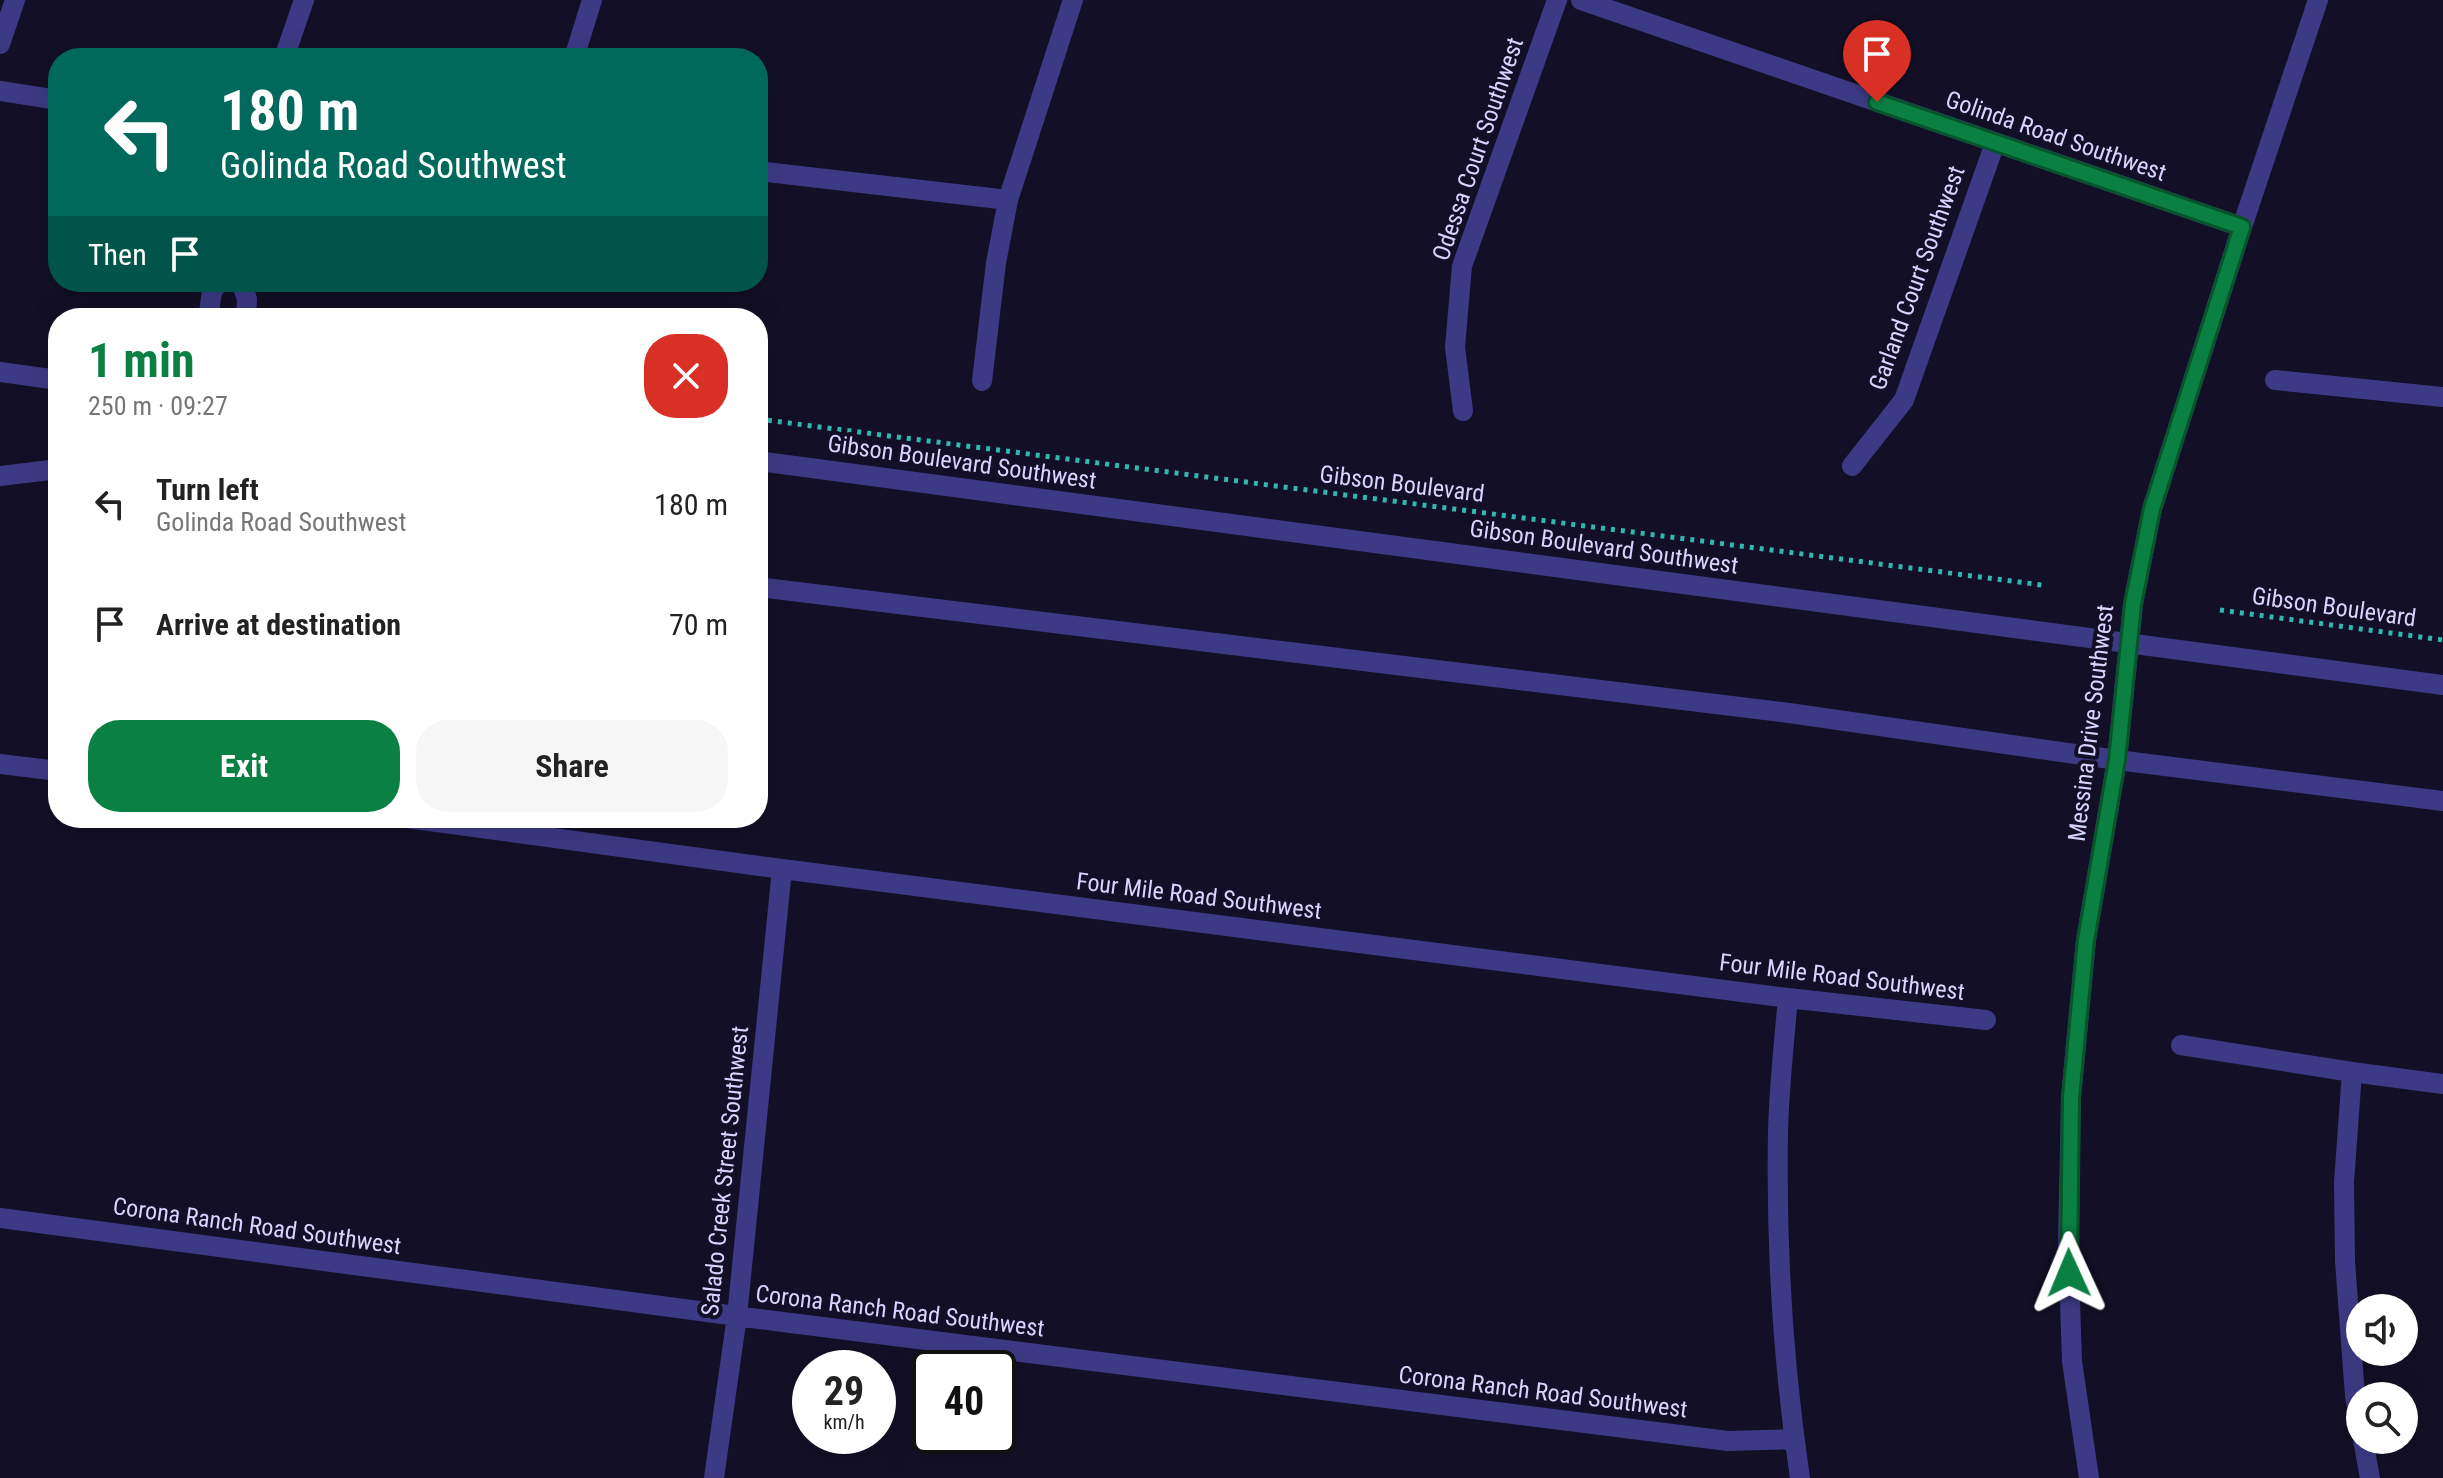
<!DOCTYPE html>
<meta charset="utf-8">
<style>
:root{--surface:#fff;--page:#f6f6f6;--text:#222;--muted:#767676;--accent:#0b8043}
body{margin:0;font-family:"Roboto Condensed",sans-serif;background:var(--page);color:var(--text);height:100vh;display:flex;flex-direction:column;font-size:30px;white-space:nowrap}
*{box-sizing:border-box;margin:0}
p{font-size:26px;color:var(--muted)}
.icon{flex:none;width:44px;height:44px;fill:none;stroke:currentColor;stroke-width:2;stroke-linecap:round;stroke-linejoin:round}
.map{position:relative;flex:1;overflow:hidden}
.sheet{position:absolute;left:48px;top:308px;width:720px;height:520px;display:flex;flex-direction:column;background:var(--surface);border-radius:32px;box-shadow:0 8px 32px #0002}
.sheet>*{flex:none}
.hud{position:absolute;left:48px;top:48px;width:720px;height:244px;border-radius:32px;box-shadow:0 8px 32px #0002;background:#00695c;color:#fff;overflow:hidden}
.tools{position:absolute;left:2346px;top:1294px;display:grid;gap:16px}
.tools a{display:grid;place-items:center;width:72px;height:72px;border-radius:50%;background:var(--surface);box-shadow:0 8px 32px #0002;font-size:40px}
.speed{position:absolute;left:792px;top:1350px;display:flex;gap:16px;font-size:40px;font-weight:700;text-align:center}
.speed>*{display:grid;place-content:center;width:104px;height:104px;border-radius:50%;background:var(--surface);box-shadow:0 8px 32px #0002;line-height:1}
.speed small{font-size:20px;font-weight:400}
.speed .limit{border:4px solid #111;border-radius:12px;background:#fff;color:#111}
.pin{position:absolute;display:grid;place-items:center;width:68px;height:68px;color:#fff;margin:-82px -34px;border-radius:50% 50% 50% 0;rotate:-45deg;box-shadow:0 0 8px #0007}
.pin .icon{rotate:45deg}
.me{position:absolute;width:88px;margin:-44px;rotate:359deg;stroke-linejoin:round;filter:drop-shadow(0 0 6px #0008)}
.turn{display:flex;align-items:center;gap:28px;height:168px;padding:0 40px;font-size:36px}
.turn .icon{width:104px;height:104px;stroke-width:2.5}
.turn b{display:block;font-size:56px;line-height:68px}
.then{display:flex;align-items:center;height:76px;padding:0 40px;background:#0003;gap:16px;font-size:30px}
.round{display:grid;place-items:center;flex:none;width:84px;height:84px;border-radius:32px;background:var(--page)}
.summary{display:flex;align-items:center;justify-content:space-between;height:136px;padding:0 40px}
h1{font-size:48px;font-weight:700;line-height:60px;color:var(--accent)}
.action{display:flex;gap:16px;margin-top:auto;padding:16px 40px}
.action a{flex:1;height:92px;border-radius:32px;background:var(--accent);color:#fff;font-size:32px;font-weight:700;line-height:92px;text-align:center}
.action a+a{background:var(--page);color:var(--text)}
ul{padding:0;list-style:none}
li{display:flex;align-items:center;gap:24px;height:120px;padding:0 40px}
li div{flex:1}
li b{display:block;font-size:30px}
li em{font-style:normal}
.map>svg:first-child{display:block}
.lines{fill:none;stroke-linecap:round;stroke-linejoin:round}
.path{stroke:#2fb8b0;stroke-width:5;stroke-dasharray:4 6;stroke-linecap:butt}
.minor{stroke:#3d3a85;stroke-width:20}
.route-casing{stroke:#07532c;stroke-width:20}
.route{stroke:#0b8043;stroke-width:14}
.labels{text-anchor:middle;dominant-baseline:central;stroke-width:8;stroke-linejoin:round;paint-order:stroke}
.street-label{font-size:24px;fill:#d9d4ff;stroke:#130f26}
</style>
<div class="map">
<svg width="2443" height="1478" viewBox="0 0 2443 1478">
<rect width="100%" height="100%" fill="#130f26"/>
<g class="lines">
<path class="path" d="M 758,419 L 2042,585
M 2220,610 L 2443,640"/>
<path class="minor" d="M 1581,0 L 2242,227
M 0,44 L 15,0
M 284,58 L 304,0
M 574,58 L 592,0
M 0,91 L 58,100
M 758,171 L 1008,200
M 241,282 L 247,299 L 246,318
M 208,318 L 212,292 L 218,282
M 0,372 L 58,380
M 2275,380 L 2443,397
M 982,381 L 996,263 L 1008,200 L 1073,0
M 1463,411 L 1455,347 L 1462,266 L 1557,0
M 758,461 L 2443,685
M 1852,466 L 1904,400 L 1995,143
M 0,476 L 58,469
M 758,587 L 1789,713 L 2117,760 L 2443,801
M 0,764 L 58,771
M 407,818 L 782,869 L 1788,998 L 1986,1020
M 1788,998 C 1784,1043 1779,1088 1778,1132 C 1776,1247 1783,1364 1800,1478
M 2181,1045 L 2352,1072 L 2443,1084
M 2352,1072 L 2344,1182 L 2345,1261 L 2355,1396 L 2360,1423
M 0,1218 L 775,1321 L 1728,1441 L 1794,1439
M 2363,1440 L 2370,1478
M 714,1478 L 737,1316 L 782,869
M 2089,1478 L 2072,1361 L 2068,1243 L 2071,1097 L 2086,940 L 2117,760 L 2133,604 L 2152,509 L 2242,227 L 2318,0"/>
</g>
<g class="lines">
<g class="route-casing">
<path id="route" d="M 1877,102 L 2242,227 L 2152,509 L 2133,604 L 2117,760 L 2086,940 L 2071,1097 L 2069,1273"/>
</g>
<use href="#route" class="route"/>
</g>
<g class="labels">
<g class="street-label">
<text transform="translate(2056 136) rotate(19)">Golinda Road Southwest</text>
<text transform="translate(1478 149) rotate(-71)">Odessa Court Southwest</text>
<text transform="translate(1917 278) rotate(-70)">Garland Court Southwest</text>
<text transform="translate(962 462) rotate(8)">Gibson Boulevard Southwest</text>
<text transform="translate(1402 484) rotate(7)">Gibson Boulevard</text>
<text transform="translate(1604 547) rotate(8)">Gibson Boulevard Southwest</text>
<text transform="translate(2334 607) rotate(8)">Gibson Boulevard</text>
<text transform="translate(2091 723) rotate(-83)">Messina Drive Southwest</text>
<text transform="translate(1199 896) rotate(7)">Four Mile Road Southwest</text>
<text transform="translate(1842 977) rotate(7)">Four Mile Road Southwest</text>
<text transform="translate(725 1171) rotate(-84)">Salado Creek Street Southwest</text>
<text transform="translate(257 1226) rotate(8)">Corona Ranch Road Southwest</text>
<text transform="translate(900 1311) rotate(7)">Corona Ranch Road Southwest</text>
<text transform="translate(1543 1392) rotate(7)">Corona Ranch Road Southwest</text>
</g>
</g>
</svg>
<div class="tools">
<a><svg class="icon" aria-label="sound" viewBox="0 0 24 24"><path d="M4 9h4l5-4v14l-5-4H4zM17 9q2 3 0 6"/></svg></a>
<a><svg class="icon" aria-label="search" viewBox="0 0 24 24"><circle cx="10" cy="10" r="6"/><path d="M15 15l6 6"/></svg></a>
</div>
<div class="speed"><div>29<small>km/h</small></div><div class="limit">40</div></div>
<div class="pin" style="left:1877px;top:102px;background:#d93025"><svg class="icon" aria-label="arrive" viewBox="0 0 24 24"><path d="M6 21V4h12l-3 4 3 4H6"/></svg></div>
<svg class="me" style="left:2069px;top:1273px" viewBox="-20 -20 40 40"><path d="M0-17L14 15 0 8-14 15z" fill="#0b8043" stroke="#fff" stroke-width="4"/></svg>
<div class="hud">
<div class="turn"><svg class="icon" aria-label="left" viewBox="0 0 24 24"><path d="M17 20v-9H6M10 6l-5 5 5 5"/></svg><div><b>180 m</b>Golinda Road Southwest</div></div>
<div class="then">Then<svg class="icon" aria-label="arrive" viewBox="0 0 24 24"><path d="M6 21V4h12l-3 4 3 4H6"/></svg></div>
</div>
<section class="sheet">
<div class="summary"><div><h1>1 min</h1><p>250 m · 09:27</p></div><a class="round" style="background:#d93025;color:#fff"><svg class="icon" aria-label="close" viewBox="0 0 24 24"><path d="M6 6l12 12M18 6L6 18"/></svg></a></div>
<ul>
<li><svg class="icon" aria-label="left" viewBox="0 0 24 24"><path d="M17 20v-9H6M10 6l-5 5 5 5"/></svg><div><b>Turn left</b><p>Golinda Road Southwest</p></div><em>180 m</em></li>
<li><svg class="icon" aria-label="arrive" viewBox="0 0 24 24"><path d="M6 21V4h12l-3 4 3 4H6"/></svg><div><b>Arrive at destination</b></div><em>70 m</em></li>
</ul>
<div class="action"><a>Exit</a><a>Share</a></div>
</section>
</div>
